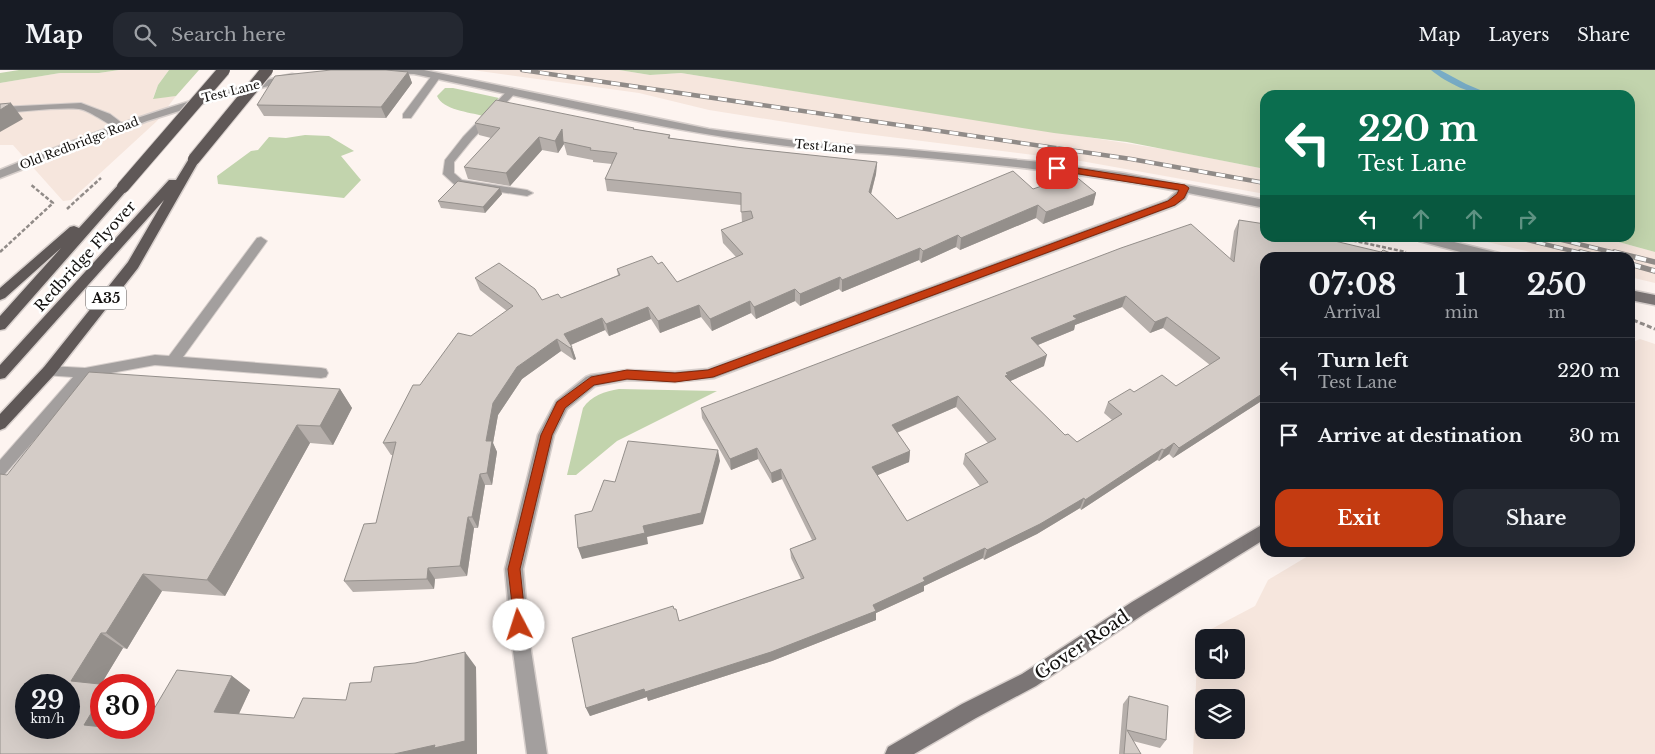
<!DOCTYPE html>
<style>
:root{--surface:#171b24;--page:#242831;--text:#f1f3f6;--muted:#9ea1a6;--line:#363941;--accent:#c43b11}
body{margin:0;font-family:"Libre Baskerville",serif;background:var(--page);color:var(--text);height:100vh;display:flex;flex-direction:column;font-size:19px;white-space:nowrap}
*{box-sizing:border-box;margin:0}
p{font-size:16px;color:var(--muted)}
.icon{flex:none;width:28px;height:28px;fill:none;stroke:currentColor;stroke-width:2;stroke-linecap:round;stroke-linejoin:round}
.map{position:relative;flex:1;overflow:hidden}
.panel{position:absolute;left:1260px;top:182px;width:375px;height:305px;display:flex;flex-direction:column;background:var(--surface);border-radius:15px;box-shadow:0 5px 20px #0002}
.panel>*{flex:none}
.guide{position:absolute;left:1260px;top:20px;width:375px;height:152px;border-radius:15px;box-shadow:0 5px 20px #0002;background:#0b6e4f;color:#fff;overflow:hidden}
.controls{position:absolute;left:1195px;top:559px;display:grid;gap:10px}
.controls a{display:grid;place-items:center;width:50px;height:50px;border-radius:10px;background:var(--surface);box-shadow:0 5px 20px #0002;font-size:25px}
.speed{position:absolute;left:15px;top:604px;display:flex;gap:10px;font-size:25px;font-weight:700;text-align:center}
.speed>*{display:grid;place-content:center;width:65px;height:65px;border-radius:50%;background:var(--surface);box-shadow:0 5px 20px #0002;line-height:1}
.speed small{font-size:12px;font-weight:400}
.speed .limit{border:8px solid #d22;background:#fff;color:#111}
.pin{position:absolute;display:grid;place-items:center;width:42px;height:42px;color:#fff;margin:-21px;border-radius:10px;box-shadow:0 2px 8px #0006}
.me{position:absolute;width:55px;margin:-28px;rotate:355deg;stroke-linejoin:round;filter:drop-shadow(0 0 4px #0008)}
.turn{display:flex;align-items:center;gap:18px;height:105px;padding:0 15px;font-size:22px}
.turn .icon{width:65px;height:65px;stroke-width:2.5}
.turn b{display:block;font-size:35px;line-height:42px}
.lanes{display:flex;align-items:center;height:48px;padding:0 15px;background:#0003;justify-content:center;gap:25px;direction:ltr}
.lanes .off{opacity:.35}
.eta{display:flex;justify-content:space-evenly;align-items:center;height:85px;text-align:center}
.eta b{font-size:30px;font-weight:700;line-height:35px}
.button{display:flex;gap:10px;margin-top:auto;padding:10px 15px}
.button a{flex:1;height:58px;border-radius:15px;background:var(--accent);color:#fff;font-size:20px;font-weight:700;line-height:58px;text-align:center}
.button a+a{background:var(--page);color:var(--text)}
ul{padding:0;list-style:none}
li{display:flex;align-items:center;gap:15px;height:65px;padding:0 15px;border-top:1px solid var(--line)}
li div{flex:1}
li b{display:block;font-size:19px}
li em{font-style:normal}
header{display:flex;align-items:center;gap:30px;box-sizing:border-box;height:70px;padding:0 25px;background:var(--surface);border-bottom:1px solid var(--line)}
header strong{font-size:24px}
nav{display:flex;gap:28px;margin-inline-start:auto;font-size:18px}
.search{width:350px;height:45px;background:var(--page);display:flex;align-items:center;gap:12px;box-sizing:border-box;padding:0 18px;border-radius:15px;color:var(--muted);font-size:19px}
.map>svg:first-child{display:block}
.built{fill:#f6e6dd;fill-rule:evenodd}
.green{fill:#c2d4ad}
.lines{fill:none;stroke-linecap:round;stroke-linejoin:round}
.stream{fill:#78acc6;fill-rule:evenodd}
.lane-casing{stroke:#d7cfcc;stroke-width:2}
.street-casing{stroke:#d7cfcc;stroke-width:3}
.secondary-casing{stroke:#d7cfcc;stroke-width:3}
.primary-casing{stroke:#d7cfcc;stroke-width:3}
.path-far1{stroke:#918b88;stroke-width:2.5;stroke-dasharray:4 2;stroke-linecap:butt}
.path{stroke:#918b88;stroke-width:3;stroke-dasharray:5 2.5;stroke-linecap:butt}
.lane{fill:#a39f9e;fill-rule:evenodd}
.street{fill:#a39f9e;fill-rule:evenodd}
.secondary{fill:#7b7575;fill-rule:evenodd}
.primary{fill:#5f5857;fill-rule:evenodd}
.rail-far1-casing{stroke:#908b88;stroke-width:4.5}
.rail-casing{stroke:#908b88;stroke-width:5.5}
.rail-far1{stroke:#fff;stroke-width:3;stroke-dasharray:9;stroke-linecap:butt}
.rail{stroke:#fff;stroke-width:4;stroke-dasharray:11;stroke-linecap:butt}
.primary-bridge-casing{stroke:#d7cfcc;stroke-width:14;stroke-linecap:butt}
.path-bridge{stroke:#918b88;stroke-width:2.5;stroke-dasharray:4 2;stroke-linecap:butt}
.primary-bridge{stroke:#5f5857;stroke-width:12}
.wall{fill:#b6afab;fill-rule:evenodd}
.shaded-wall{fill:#948f8b}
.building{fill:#d4ccc7;stroke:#948f8b;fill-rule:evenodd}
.route{fill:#c43b11;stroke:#7f260b}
.labels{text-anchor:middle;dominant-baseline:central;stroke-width:5;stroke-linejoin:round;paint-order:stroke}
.far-street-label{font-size:12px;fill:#110f0d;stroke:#fff}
.shield{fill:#fff;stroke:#585756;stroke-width:1}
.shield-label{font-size:14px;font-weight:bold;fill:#110f0d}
.street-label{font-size:15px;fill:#110f0d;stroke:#fff}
.near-street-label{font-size:18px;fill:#110f0d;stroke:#fff}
</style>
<header>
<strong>Map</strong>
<div class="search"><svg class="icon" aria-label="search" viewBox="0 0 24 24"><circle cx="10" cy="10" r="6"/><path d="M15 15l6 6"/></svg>Search here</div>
<nav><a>Map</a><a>Layers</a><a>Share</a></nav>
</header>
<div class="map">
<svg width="1655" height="684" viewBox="0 0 1655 684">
<rect width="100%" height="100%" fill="#fdf4f0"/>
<path class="built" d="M 119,0 L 169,0 L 158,15 L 153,28 L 176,26 L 157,51 L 71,130 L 63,131 L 13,75 L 0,75 L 0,13 L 60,3 L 99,3 Z
M 472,0 L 619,0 L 650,5 L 681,3 L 1169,80 L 1265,99 L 1265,124 L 1081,91 L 842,61 L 709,40 L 639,23 Z
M 1470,168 L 1604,168 L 1655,182 L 1655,213 L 1630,207 L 1630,188 L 1552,187 Z
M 1640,269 L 1655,274 L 1655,684 L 1193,684 L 1198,566 L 1255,536 L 1268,510 L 1313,483 L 1630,482 L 1630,273 ZM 1204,568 L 1236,568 L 1236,600 L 1204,600 ZM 1204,628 L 1236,628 L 1236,660 L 1204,660 Z"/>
<path class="green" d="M 19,0 L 119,0 L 99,3 L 60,3 L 0,13 L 0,3 Z
M 169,0 L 199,0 L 176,26 L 153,29 L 158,15 Z
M 619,0 L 1655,0 L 1655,182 L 1604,168 L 1630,168 L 1630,25 L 1265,25 L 1265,99 L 1127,72 L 1054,63 L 681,3 L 650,5 Z
M 445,18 L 453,18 L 499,28 L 483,46 C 469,42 443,40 437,26 Z
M 305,65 L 329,66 L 354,81 L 341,86 L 361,110 L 344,128 L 218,114 L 217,106 L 251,81 L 258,80 L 269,67 L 286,68 Z
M 619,319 L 717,321 L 617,371 L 576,405 L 567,405 L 583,338 C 591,326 605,321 619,319 Z"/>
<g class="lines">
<path class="stream" d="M 1431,0 L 1440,0 L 1466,14 L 1492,25 C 1471,25 1447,13 1431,0 Z"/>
<g class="lane-casing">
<path id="lane" d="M 436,3 L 441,6 L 411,48 L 403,48 L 403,44 L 433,4 Z
M 512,18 L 517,21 L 471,71 L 454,92 L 454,103 L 462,110 L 527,120 L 533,123 L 527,126 L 455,115 L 443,104 L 445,90 L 463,67 L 509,19 Z
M 81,33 L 110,44 L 126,56 L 125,58 C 113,61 93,41 79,39 C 57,37 23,42 0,43 L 0,37 Z
M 261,167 L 267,171 L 265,174 L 183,287 L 321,298 L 326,299 L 328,303 L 326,307 L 321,308 L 155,295 L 89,307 L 5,404 L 0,406 L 0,390 L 73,307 L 44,305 L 42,301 L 44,297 L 49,296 L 85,298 L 155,285 L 169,286 L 257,168 Z"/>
</g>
<g class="street-casing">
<path id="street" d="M 381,0 L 424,0 L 709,59 L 805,72 L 903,79 L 1041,92 L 1123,103 L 1265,130 L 1265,138 L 1188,123 L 1185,129 L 1175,136 L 714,308 L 675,312 L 627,310 L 595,316 L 567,339 L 554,365 L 523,499 L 530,574 L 547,684 L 527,684 L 512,574 L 505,499 L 538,365 L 556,331 L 586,307 L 591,305 L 627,300 L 675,302 L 708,299 L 1167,130 L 1177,121 C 1087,104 996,94 904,86 C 870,83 837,82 803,78 C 672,63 543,31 414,4 L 386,3 Z
M 292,4 L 296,5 L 297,7 L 296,9 L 221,28 L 147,51 L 0,108 L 0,100 C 95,60 192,27 292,4 Z
M 1417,168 L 1438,168 L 1507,185 L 1508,188 L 1483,188 L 1419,171 Z"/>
</g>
<g class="secondary-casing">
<path id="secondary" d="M 1630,220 L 1655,225 L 1655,235 L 1630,230 Z
M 1265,453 L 1265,469 L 1144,544 L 1036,616 L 976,648 L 914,684 L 885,684 L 888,677 L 962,634 L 1022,604 L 1132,532 Z"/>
</g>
<g class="primary-casing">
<path id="primary" d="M 194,85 L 200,89 L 138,198 L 54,305 L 5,358 L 0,360 L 0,344 L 44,297 L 128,192 L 164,130 L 5,308 L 0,309 L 0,295 L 169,110 L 176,110 L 190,87 Z
M 123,113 L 127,114 L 129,117 L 127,120 L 5,259 L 0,260 L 0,246 L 61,178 L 5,228 L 0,230 L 0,218 L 70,157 L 74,156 L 79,158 L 119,114 Z"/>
</g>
<path class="path-far1" d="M 67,139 L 81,126
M 1341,168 L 1406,182
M 0,182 L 53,133 L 30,114"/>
<path class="path" d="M 1633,250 L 1655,259"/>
<use href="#lane" class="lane"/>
<use href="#street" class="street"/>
<use href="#secondary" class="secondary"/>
<use href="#primary" class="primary"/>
<g class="rail-far1-casing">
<path id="rail-far1" d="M 522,0 L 1131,89 L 1265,113
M 1519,168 L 1585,184
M 1554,168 L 1619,184"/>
</g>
<g class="rail-casing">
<path id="rail" d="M 1580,182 L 1604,188
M 1614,182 L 1655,192
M 1630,194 L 1655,201"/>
</g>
<use href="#rail-far1" class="rail-far1"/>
<use href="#rail" class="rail"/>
<g class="primary-bridge-casing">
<path id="primary-bridge" d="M 194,89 L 267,0
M 123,117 L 224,0"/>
</g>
<path class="path-bridge" d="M 81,126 L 101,108"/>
<use href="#primary-bridge" class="primary-bridge"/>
</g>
<path class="wall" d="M 408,2 L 412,13 L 386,48 L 264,46 L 257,35 Z
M 475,53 L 634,58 L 634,59 L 670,65 L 670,68 L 744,78 L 877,92 L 876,104 L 871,125 L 897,149 L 1033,119 L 1096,123 L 1093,135 L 1043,154 L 1036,148 L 960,180 L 956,177 L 921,193 L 919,190 L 842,222 L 839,219 L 800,236 L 795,231 L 756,249 L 751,243 L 712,261 L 701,247 L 660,263 L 651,249 L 609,266 L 605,260 L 571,275 L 576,289 L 574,290 L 561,281 L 522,309 L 498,345 L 493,373 L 497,382 L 492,415 L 485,415 L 478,458 L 474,458 L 467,506 L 435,509 L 434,519 L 353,522 L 344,511 L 376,453 L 393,385 L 391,385 L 383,373 L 420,315 L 471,266 L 507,241 L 480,220 L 475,208 L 542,230 L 561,228 L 618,205 L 617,199 L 658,194 L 677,212 L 736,187 L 723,173 L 721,160 L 742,153 L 741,135 L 607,121 L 605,109 L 612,94 L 593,92 L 593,90 L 567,85 L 564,74 L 558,83 L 542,80 L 510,116 L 468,109 L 464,97 L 491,68 L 479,65 Z
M 500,118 L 502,124 L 485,143 L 441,138 L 438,131 Z
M 1239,150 L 1403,188 L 1265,188 L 1265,332 L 1263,330 L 1173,388 L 1169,384 L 1159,391 L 1157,390 L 1081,440 L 1080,438 L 1037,464 L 984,490 L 983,488 L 924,516 L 924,521 L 876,543 L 876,550 L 772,591 L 648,631 L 647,627 L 590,646 L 586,638 L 674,539 L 679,551 L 801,509 L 791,488 L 790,479 L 812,470 L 782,409 L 772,413 L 758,389 L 731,400 L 702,348 L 701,338 L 1230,189 L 1234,161 ZM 1122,237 L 1150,263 L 1163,258 L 1210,295 L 1176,316 L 1134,322 L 1108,332 L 1104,343 L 1112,350 L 1077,372 L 1065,365 L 1010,311 L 1044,296 L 1038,275 L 1074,260 L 1075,255 ZM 956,337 L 988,373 L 965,384 L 963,394 L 980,416 L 907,451 L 877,405 L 909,392 L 910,381 L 897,363 Z
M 340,319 L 352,338 L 333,375 L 310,373 L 225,526 L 162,521 L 127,579 L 123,578 L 101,614 L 101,658 L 114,658 L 141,661 L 232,606 L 250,620 L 239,644 L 294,648 L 346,630 L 371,612 L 476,597 L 477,684 L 0,684 L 7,405 Z
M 1129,626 L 1166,670 L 1160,678 L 1133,671 L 1141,684 L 1119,684 L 1123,634 Z"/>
<path class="shaded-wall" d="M 408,2 L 412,13 L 386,48 L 381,37 Z
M 11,33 L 23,49 L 0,62 L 0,40 Z
M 562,59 L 564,74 L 558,83 L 555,71 Z
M 539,67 L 542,80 L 510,116 L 506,103 Z
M 877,92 L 876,104 L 868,135 L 869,122 Z
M 500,118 L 502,124 L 485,143 L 483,137 Z
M 1096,123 L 1093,135 L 1043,154 L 1046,142 Z
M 1038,135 L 1036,148 L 960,180 L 961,168 Z
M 958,165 L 956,177 L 921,193 L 923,181 Z
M 920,178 L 919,190 L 842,222 L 842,210 Z
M 840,207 L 839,219 L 800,236 L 800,224 Z
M 795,219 L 795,231 L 756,249 L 754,237 Z
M 1126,226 L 1122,237 L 1075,255 L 1074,260 L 1028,279 L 1031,268 L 1073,246 Z
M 750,231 L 751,243 L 712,261 L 710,249 Z
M 699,235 L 701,247 L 660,263 L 658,251 Z
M 648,237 L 651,249 L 609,266 L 606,254 Z
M 1167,247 L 1163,258 L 1150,263 L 1155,252 Z
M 602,248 L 605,260 L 568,276 L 564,264 Z
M 557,269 L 561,281 L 522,309 L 498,345 L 493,373 L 497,382 L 492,415 L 487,403 L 486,371 L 493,333 L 517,297 Z
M 572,277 L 576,289 L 574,290 L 570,278 Z
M 1047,285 L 1044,296 L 1006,313 L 1005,306 L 1006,303 Z
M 340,319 L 352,338 L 333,375 L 320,356 Z
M 1265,322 L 1265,326 L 1263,330 L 1173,388 L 1179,378 Z
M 958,326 L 956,337 L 891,365 L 892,355 Z
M 297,355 L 310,373 L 225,526 L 207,510 Z
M 1174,373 L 1169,384 L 1159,391 L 1164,380 Z
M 757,378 L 758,389 L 731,400 L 730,389 Z
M 1162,379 L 1157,390 L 1081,440 L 1085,430 Z
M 718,380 L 720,391 L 703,454 L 647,467 L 648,474 L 582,489 L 578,478 L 643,456 Z
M 910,381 L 909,392 L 871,408 L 872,397 Z
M 781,399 L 782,409 L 772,413 L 771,403 Z
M 480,404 L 485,415 L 478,458 L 472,447 Z
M 1084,428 L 1080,438 L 1037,464 L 984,490 L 987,480 Z
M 468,447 L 474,458 L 467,506 L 460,496 Z
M 985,478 L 983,488 L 924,516 L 924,521 L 876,543 L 876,550 L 772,591 L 648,631 L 647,627 L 590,646 L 586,638 L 873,535 L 923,508 Z
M 428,498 L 435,509 L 434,519 L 427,509 Z
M 143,504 L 162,521 L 127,579 L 106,563 Z
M 101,563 L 123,578 L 94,626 L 71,611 Z
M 465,582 L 476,597 L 477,684 L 394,684 Z
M 232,606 L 250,620 L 233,656 L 214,642 Z
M 101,627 L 101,658 L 114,658 L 107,669 L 84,655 Z"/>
<path class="building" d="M 331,0 L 386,0 L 408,2 L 381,37 L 257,35 L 275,6 Z
M 496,30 L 634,58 L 633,59 L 670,65 L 668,68 L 744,78 L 877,92 L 869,122 L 897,149 L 1013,101 L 1033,119 L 1074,105 L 1096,123 L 1046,142 L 1038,135 L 961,168 L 958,165 L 923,181 L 920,178 L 842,210 L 840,207 L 800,224 L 795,219 L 754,237 L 750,231 L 710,249 L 699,235 L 658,251 L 648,237 L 606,254 L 602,248 L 564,264 L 572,277 L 570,278 L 557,269 L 517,297 L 493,333 L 486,371 L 492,371 L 487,403 L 480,404 L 472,447 L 468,447 L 460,496 L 428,498 L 427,509 L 344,511 L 364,454 L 376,453 L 396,372 L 383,373 L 413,315 L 420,315 L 458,263 L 471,266 L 513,236 L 475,208 L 499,193 L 535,219 L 542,230 L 558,224 L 561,228 L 620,205 L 617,199 L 652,186 L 658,194 L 662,192 L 677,212 L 743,184 L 721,160 L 753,148 L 751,141 L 741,142 L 741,123 L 605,109 L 617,83 L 590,80 L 591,78 L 563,72 L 562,59 L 555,71 L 539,67 L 506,103 L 464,97 L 500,58 L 475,53 Z
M 11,33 L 0,40 L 0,34 Z
M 458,111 L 500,118 L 483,137 L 438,131 Z
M 1239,150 L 1265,154 L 1265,168 L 1322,168 L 1381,182 L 1383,180 L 1403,188 L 1265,188 L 1265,322 L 1179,378 L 1174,373 L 1164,380 L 1162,379 L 1085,430 L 1084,428 L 1040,454 L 987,480 L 985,478 L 923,508 L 925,511 L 873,535 L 876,541 L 771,582 L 645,622 L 644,619 L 586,638 L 572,568 L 673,536 L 674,539 L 676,539 L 679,551 L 804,508 L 790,479 L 816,469 L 781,399 L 771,403 L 757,378 L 730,389 L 701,338 L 1121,178 L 1191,154 L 1234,192 ZM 1126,226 L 1155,252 L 1167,247 L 1220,288 L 1176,316 L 1162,305 L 1134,322 L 1130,319 L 1108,332 L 1122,344 L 1077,372 L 1068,364 L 1065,365 L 1005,306 L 1008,305 L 1006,303 L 1047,285 L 1031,268 L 1077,249 L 1073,246 ZM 958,326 L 996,369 L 965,384 L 988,412 L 907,451 L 872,397 L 910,381 L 892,355 Z
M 89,302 L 340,319 L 320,356 L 297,355 L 207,510 L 143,504 L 106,563 L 101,563 L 71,611 L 109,615 L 101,615 L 101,627 L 84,655 L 141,661 L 177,600 L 232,606 L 214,642 L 294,648 L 303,628 L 346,630 L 350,613 L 371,612 L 374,597 L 415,593 L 465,582 L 465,671 L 434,678 L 435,675 L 394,684 L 0,684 L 0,404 L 7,405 ZM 26,615 L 69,615 L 69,658 L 26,658 Z
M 628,371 L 718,380 L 701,443 L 643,456 L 645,463 L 578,478 L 575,445 L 592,441 L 604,410 L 615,412 Z
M 1129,626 L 1168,636 L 1166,670 L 1127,660 L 1141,684 L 1124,684 Z"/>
<path class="route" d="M 1057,95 L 1185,115 L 1189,118 L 1184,128 L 1175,135 L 713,307 L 675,312 L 627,309 L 594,315 L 565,338 L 552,365 L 520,499 L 526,555 L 524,560 L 519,562 L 515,560 L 508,499 L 541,365 L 557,332 L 591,307 L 627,300 L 675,303 L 708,300 L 1168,131 L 1177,124 L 1179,120 L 1054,100 L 1053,98 Z"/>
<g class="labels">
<g class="far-street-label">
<text transform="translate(231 21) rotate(-14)">Test Lane</text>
<text transform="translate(79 73) rotate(-21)">Old Redbridge Road</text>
<text transform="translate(824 76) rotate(5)">Test Lane</text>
</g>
<rect class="shield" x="86" y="216.5" width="40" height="23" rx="4"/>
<g class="shield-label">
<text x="106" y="228">A35</text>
</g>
<g class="street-label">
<text transform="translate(85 186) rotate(-48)">Redbridge Flyover</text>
</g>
<g class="near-street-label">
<text transform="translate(1082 575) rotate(-34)">Gover Road</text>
</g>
</g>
</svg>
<div class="controls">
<a><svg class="icon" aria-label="sound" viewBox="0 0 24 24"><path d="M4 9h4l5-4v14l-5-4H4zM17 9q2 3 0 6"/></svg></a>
<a><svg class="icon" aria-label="layers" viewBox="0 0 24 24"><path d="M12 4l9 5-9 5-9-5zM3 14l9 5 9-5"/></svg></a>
</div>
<div class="speed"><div>29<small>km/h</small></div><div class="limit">30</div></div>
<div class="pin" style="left:1057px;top:98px;background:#d93025"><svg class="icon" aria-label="arrive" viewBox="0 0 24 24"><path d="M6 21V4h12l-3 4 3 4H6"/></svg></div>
<svg class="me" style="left:519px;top:555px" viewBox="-20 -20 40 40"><circle r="19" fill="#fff"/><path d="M0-13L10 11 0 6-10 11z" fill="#c43b11"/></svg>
<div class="guide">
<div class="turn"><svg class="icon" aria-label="left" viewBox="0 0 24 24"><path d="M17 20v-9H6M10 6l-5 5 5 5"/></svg><div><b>220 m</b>Test Lane</div></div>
<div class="lanes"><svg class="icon" aria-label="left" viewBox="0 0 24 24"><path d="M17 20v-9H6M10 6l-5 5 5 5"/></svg><svg class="icon off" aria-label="ahead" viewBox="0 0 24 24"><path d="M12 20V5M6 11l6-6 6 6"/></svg><svg class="icon off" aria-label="ahead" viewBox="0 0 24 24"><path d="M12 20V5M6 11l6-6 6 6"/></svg><svg class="icon off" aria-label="right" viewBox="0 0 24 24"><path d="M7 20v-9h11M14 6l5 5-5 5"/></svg></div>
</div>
<section class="panel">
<div class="eta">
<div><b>07:08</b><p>Arrival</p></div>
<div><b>1</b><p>min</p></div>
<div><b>250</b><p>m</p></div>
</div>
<ul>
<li><svg class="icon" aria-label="left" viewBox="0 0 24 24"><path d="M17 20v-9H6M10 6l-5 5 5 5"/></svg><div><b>Turn left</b><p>Test Lane</p></div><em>220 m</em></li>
<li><svg class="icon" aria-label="arrive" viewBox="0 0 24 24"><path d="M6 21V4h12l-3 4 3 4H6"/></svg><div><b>Arrive at destination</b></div><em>30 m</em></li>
</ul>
<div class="button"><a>Exit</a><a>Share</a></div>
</section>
</div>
